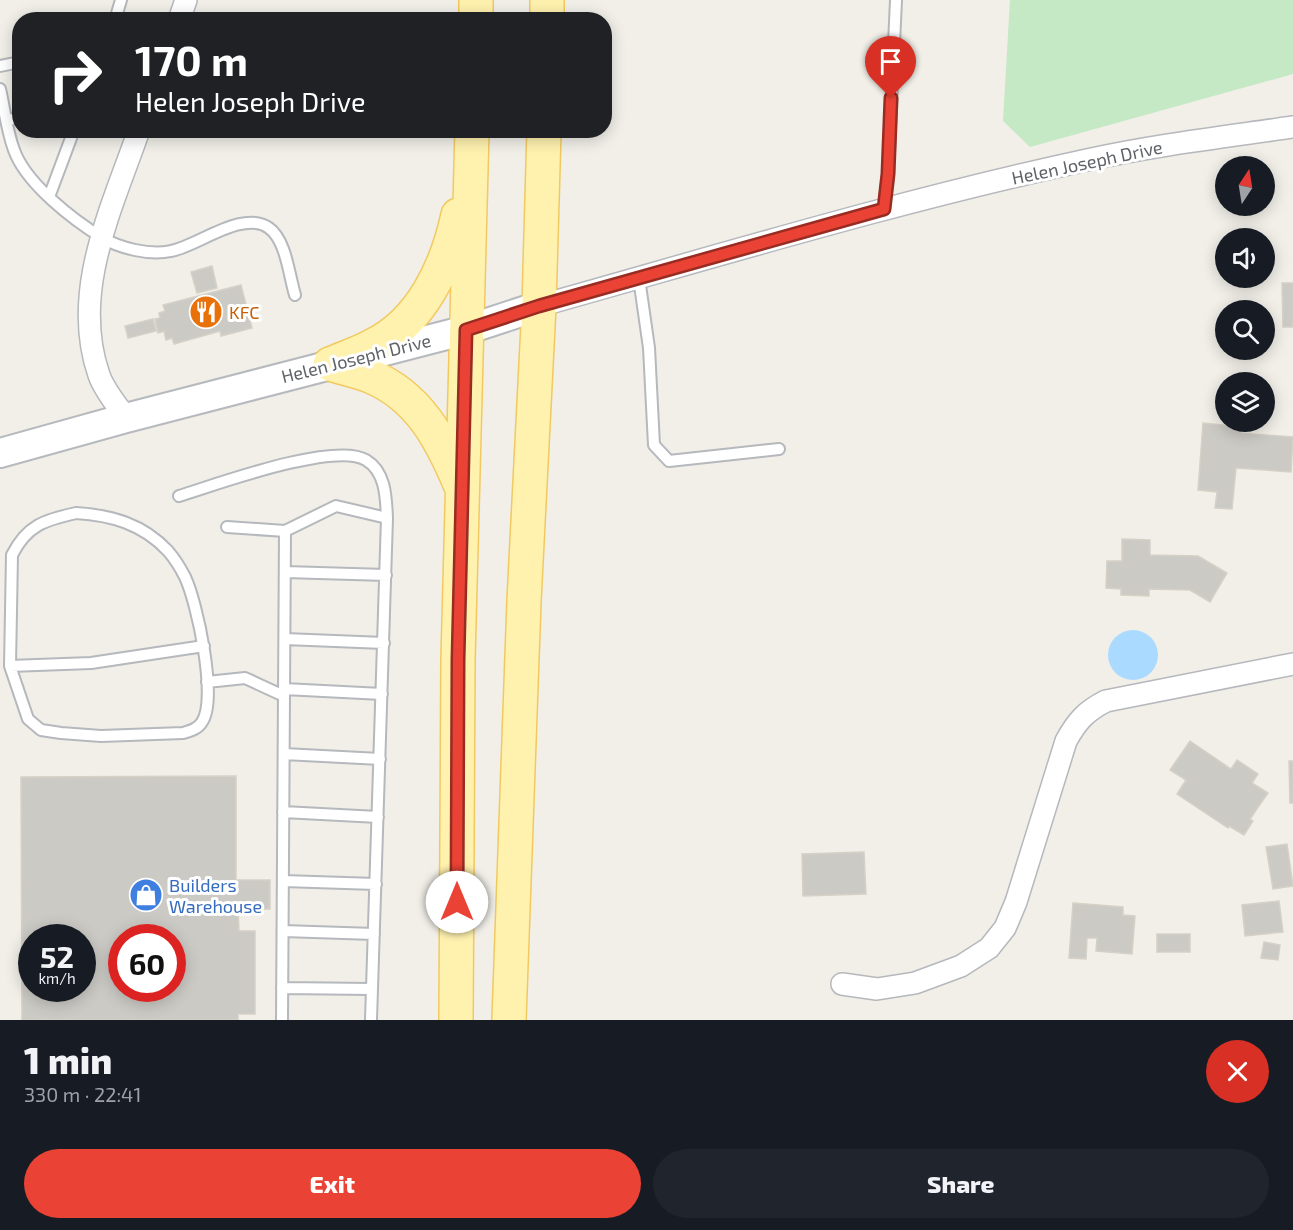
<!DOCTYPE html>
<meta charset="utf-8">
<style>
:root{--surface:#171b24;--page:#20242c;--text:#f1f3f6;--muted:#9ea1a6;--accent:#ea4335}
body{margin:0;font-family:"Exo 2",sans-serif;background:var(--page);color:var(--text);height:100vh;display:flex;flex-direction:column;font-size:22px;white-space:nowrap}
*{box-sizing:border-box;margin:0}
p{font-size:20px;color:var(--muted)}
.icon{flex:none;width:33px;height:33px;fill:none;stroke:currentColor;stroke-width:2;stroke-linecap:round;stroke-linejoin:round}
.map{position:relative;height:1020px;overflow:hidden}
.panel{display:flex;flex-direction:column;background:var(--surface);flex:1}
.panel>*{flex:none}
.hud{position:absolute;left:12px;top:12px;width:600px;height:126px;border-radius:24px;box-shadow:0 3px 15px #0003;background:#202124;color:#fff;overflow:hidden}
.needle{width:39px;rotate:12deg}
.fabs{position:absolute;left:1215px;top:156px;display:grid;gap:12px}
.fabs a{display:grid;place-items:center;width:60px;height:60px;border-radius:50%;background:var(--surface);box-shadow:0 3px 15px #0003;font-size:30px}
.speed{position:absolute;left:18px;top:924px;display:flex;gap:12px;font-size:30px;font-weight:700;text-align:center}
.speed>*{display:grid;place-content:center;width:78px;height:78px;border-radius:50%;background:var(--surface);box-shadow:0 3px 15px #0003;line-height:1}
.speed small{font-size:15px;font-weight:400}
.speed .limit{border:9px solid #d22;background:#fff;color:#111}
.pin{position:absolute;display:grid;place-items:center;width:51px;height:51px;color:#fff;margin:-62px -26px;border-radius:50% 50% 50% 0;rotate:-45deg;box-shadow:0 0 6px #0007}
.pin .icon{rotate:45deg}
.me{position:absolute;width:66px;margin:-33px;rotate:0deg;stroke-linejoin:round;filter:drop-shadow(0 0 4px #0008)}
.turn{display:flex;align-items:center;gap:21px;height:126px;padding:0 24px;font-size:27px}
.turn .icon{width:78px;height:78px;stroke-width:2.5}
.turn b{display:block;font-size:42px;line-height:51px}
.round{display:grid;place-items:center;flex:none;width:63px;height:63px;border-radius:32px;background:var(--page)}
.head{display:flex;align-items:center;justify-content:space-between;height:102px;padding:0 24px}
h1{font-size:36px;font-weight:800;line-height:45px}
.action{display:flex;gap:12px;margin-top:auto;padding:12px 24px}
.action a{flex:1;height:69px;border-radius:36px;background:var(--accent);color:#fff;font-size:24px;font-weight:800;line-height:69px;text-align:center}
.action a+a{background:var(--page);color:var(--text)}
.map>svg:first-child{display:block}
.green{fill:#c5e8c5}
.water{fill:#aadaff}
.building{fill:#cccac5;stroke:#d6d1c6;stroke-width:1.5;fill-rule:evenodd}
.lines{fill:none;stroke-linecap:round;stroke-linejoin:round}
.lane-casing{stroke:#b5b8bc;stroke-width:14}
.street-casing{stroke:#b5b8bc;stroke-width:24}
.secondary-casing{stroke:#b6babf;stroke-width:32}
.primary-casing{stroke:#f2c960;stroke-width:36}
.lane{stroke:#fff;stroke-width:10}
.street{stroke:#fff;stroke-width:21}
.secondary{stroke:#fff;stroke-width:28}
.primary{stroke:#fff2af;stroke-width:33}
.route-casing{stroke:#982c22;stroke-width:15}
.route{stroke:#ea4335;stroke-width:10}
.labels{text-anchor:middle;dominant-baseline:central;stroke-width:6;stroke-linejoin:round;paint-order:stroke}
.street-label{font-size:18px;fill:#5f6368;stroke:#fff}
.food-label{font-size:18px;fill:#c56008;stroke:#fff;text-anchor:start}
.shop-label{font-size:18px;fill:#366cbe;stroke:#fff;text-anchor:start}
</style>
<div class="map">
<svg width="1293" height="1020" viewBox="0 0 1293 1020">
<rect width="100%" height="100%" fill="#f1efe8"/>
<path class="green" d="M 1010,0 L 1293,0 L 1293,74 L 1030,147 L 1003,121 Z"/>
<path class="water" d="M1108 655a25 25 0 1 1 50 0a25 25 0 1 1-50 0Z"/>
<path class="building" d="M 212,266 L 217,288 L 197,293 L 191,272 Z
M 1282,283 L 1293,283 L 1293,327 L 1283,327 Z
M 241,285 L 252,328 L 221,336 L 220,331 L 174,344 L 172,338 L 166,340 L 164,331 L 158,333 L 155,319 L 160,318 L 159,313 L 165,311 L 163,305 Z
M 153,319 L 156,331 L 128,338 L 125,326 Z
M 1203,423 L 1242,427 L 1241,433 L 1293,437 L 1291,472 L 1236,468 L 1232,509 L 1215,508 L 1217,492 L 1198,490 Z
M 1122,539 L 1150,540 L 1150,555 L 1198,556 L 1227,573 L 1210,602 L 1190,590 L 1149,589 L 1149,596 L 1121,595 L 1121,589 L 1106,588 L 1107,561 L 1122,561 Z
M 1190,741 L 1231,769 L 1237,760 L 1258,774 L 1252,783 L 1268,793 L 1250,819 L 1253,821 L 1244,835 L 1229,826 L 1228,828 L 1177,794 L 1186,780 L 1170,770 Z
M 1289,761 L 1293,761 L 1293,803 L 1290,803 Z
M 236,776 L 236,880 L 270,880 L 270,909 L 238,909 L 239,931 L 255,931 L 255,1014 L 238,1014 L 238,1020 L 22,1020 L 21,777 ZM 32,938 L 82,938 L 82,988 L 32,988 ZM 122,938 L 172,938 L 172,988 L 122,988 Z
M 1287,844 L 1293,886 L 1273,889 L 1266,847 Z
M 864,852 L 866,894 L 803,896 L 802,854 Z
M 1279,901 L 1283,932 L 1245,936 L 1242,905 Z
M 1073,903 L 1123,907 L 1123,915 L 1135,916 L 1132,954 L 1096,951 L 1097,938 L 1087,938 L 1086,959 L 1069,958 Z
M 1157,934 L 1190,934 L 1190,952 L 1157,952 Z
M 1264,942 L 1280,945 L 1278,960 L 1261,958 Z"/>
<g class="lines">
<g class="lane-casing">
<path id="lane" d="M 115,20 L 121,0
M 0,66 L 20,62
M 0,89 C 5,110 7,135 16,155 C 30,186 72,219 101,237 C 119,248 150,256 171,251 C 198,246 243,209 269,228 C 286,240 289,275 295,295
M 7,120 L 20,118
M 49,197 L 74,130
M 884,209 L 888,174 L 896,0
M 639,278 L 649,348 L 654,445 L 669,461 L 779,449
M 179,496 C 215,485 334,441 366,460 C 386,472 386,498 387,518 L 371,1020
M 76,513 C 111,515 143,524 168,551 C 174,558 181,569 185,577 C 197,602 218,699 202,722 C 198,729 190,731 183,733 L 101,736 L 61,733 L 41,730 L 28,719 L 10,666 L 12,555 C 27,525 45,520 76,513 Z
M 227,527 L 285,531 L 336,506 L 387,518
M 285,572 L 386,575
M 285,639 L 384,643
M 10,666 L 91,663 L 204,646
M 207,682 L 245,678 L 284,696
M 284,689 L 382,694
M 284,754 L 380,759
M 283,812 L 378,817
M 283,881 L 376,884
M 283,931 L 374,934
M 282,988 L 372,989
M 282,1020 L 285,531"/>
</g>
<g class="street-casing">
<path id="street" d="M 179,20 L 186,0
M 539,306 C 721,255 902,200 1087,160 C 1155,145 1224,137 1293,127
M 126,418 C 117,405 104,390 99,375 C 70,292 112,208 139,130
M 842,984 L 877,989 L 915,983 L 961,966 L 989,948 L 1005,928 L 1016,902 L 1066,741 C 1077,721 1086,711 1106,701 L 1293,664"/>
</g>
<g class="secondary-casing">
<path id="secondary" d="M 0,453 L 126,418 L 466,330 L 539,306"/>
</g>
<g class="primary-casing">
<path id="primary" d="M 476,20 L 476,0
M 547,20 L 547,0
M 330,364 C 344,358 359,353 372,346 C 422,322 447,266 458,215
M 330,364 C 343,368 357,371 370,376 C 419,396 441,439 460,484
M 456,1020 L 458,660 L 472,130
M 509,1020 L 524,601 L 539,306 L 544,130"/>
</g>
<use href="#lane" class="lane"/>
<use href="#street" class="street"/>
<use href="#secondary" class="secondary"/>
<use href="#primary" class="primary"/>
</g>
<g class="lines">
<g class="route-casing">
<path id="route" d="M 457,902 L 458,660 L 466,330 L 539,306 L 884,209 L 888,174 L 891,98"/>
</g>
<use href="#route" class="route"/>
</g>
<defs>
<g id="restaurant-disc" transform="scale(1.725)"><circle r="9.5" fill="#e8710a" stroke="#fff"/><path d="M-5-6h1v4h1v-4h1v4h1v-4h1v5L-1.5 .5V6h-2V.5L-5-1ZM5-6V6H3V1.5H1.5Q1.5-4 5-6Z" fill="#fff"/></g>
<g id="shop-disc" transform="scale(1.725)"><circle r="9.5" fill="#3f7fe0" stroke="#fff"/><path d="M-5-2.5h2.3a2.7 3.5 0 0 1 5.4 0H5L5.5 6h-11ZM-1.5-2.5h3a1.5 2.3 0 0 0-3 0Z" fill="#fff"/></g>
</defs>
<g fill-rule="evenodd">
<use href="#restaurant-disc" x="206" y="312"/>
<use href="#shop-disc" x="146" y="895"/>
</g>
<g class="labels">
<g class="street-label">
<text transform="translate(1087 162) rotate(-12)">Helen Joseph Drive</text>
<text transform="translate(356 358) rotate(-14)">Helen Joseph Drive</text>
</g>
<g class="food-label">
<text x="229" y="312">KFC</text>
</g>
<g class="shop-label">
<text x="169" y="885">Builders<tspan x="169" dy="21">Warehouse</tspan></text>
</g>
</g>
</svg>
<div class="fabs">
<a><svg class="needle" viewBox="-14 -14 28 28"><path d="M0-13l5 13h-10z" fill="#e53935"/><path d="M0 13l5-13h-10z" fill="#9ea1a6"/></svg></a>
<a><svg class="icon" aria-label="sound" viewBox="0 0 24 24"><path d="M4 9h4l5-4v14l-5-4H4zM17 9q2 3 0 6"/></svg></a>
<a><svg class="icon" aria-label="search" viewBox="0 0 24 24"><circle cx="10" cy="10" r="6"/><path d="M15 15l6 6"/></svg></a>
<a><svg class="icon" aria-label="layers" viewBox="0 0 24 24"><path d="M12 4l9 5-9 5-9-5zM3 14l9 5 9-5"/></svg></a>
</div>
<div class="speed"><div>52<small>km/h</small></div><div class="limit">60</div></div>
<div class="pin" style="left:891px;top:98px;background:#d93025"><svg class="icon" aria-label="arrive" viewBox="0 0 24 24"><path d="M6 21V4h12l-3 4 3 4H6"/></svg></div>
<svg class="me" style="left:457px;top:902px" viewBox="-20 -20 40 40"><circle r="19" fill="#fff"/><path d="M0-13L10 11 0 6-10 11z" fill="#ea4335"/></svg>
<div class="hud">
<div class="turn"><svg class="icon" aria-label="right" viewBox="0 0 24 24"><path d="M7 20v-9h11M14 6l5 5-5 5"/></svg><div><b>170 m</b>Helen Joseph Drive</div></div>
</div>
</div>
<section class="panel">
<div class="head"><div><h1>1 min</h1><p>330 m · 22:41</p></div><a class="round" style="background:#d93025;color:#fff"><svg class="icon" aria-label="close" viewBox="0 0 24 24"><path d="M6 6l12 12M18 6L6 18"/></svg></a></div>
<div class="action"><a>Exit</a><a>Share</a></div>
</section>
